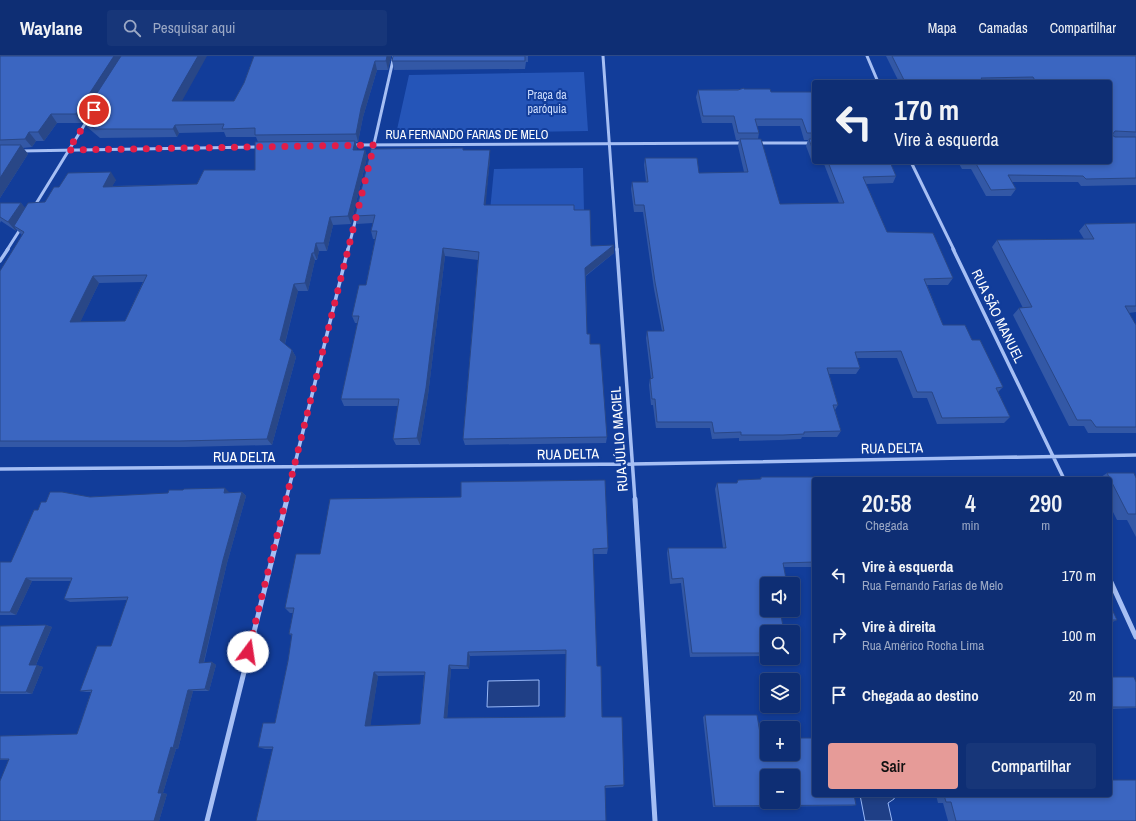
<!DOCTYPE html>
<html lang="pt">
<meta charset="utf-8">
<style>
:root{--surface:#0e2e74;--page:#173679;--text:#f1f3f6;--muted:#9ba8c5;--line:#2e4a86;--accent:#e69b98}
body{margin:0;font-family:"Archivo Narrow",sans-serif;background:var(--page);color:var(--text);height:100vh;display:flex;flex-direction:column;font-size:15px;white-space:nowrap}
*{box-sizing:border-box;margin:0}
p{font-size:13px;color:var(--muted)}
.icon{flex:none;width:22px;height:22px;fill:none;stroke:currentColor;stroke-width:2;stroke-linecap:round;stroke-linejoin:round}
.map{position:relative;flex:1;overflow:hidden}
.side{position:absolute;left:812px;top:421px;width:300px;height:320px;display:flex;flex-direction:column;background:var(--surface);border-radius:4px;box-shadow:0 2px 6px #0003,0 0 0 1px var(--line)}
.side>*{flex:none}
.guide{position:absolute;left:812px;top:24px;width:300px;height:84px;border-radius:4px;box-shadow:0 2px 6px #0003,0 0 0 1px var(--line);background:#0e2e74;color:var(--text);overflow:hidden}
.controls{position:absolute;left:760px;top:521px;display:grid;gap:8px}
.controls a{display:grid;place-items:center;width:40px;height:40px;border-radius:4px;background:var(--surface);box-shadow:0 2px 6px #0003,0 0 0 1px var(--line);font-size:20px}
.pin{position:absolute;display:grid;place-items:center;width:34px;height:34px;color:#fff;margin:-17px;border:2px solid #fff;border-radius:50%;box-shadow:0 1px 4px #0007}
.me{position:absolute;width:44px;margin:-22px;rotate:14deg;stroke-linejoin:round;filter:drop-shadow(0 0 3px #0008)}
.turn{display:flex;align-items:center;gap:14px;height:84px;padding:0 16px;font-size:18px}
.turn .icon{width:52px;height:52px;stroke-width:2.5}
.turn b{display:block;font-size:28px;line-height:34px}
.eta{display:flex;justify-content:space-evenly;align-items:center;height:68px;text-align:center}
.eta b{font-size:24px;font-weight:600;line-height:28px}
.cta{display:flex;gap:8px;margin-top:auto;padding:8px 16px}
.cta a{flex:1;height:46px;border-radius:4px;background:var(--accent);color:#111;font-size:16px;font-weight:600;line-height:46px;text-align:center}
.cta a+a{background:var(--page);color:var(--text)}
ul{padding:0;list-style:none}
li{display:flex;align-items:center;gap:12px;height:60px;padding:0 16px}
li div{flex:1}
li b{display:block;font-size:15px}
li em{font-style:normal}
header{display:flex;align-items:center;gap:24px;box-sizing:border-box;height:56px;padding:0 20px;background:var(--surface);border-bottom:1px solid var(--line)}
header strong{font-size:19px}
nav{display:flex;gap:22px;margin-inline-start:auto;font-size:14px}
.search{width:280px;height:36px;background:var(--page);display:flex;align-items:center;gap:10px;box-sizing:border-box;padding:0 14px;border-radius:4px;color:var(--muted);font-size:15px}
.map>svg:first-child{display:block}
.green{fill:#2555b8}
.water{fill:#1f3f86;stroke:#98b8f7}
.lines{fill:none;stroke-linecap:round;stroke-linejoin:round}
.minor-far2{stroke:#a6bff4;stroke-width:3}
.minor-far1{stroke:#a6bff4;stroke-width:3.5}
.minor{stroke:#a6bff4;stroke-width:5}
.wall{fill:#3358a6;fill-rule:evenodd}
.shaded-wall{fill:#294787}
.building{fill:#3b66c1;stroke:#294787;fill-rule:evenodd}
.route{stroke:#e11d48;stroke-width:7;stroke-dasharray:0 12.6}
.labels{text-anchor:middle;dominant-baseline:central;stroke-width:4;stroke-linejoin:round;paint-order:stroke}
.far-park-label{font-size:12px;fill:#cedefd;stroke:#123d9a}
.far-street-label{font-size:12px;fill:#fff;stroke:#123d9a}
.street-label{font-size:14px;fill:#fff;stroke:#123d9a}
</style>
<header>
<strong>Waylane</strong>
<div class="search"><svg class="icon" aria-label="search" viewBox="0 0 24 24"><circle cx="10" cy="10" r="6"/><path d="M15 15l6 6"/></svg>Pesquisar aqui</div>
<nav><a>Mapa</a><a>Camadas</a><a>Compartilhar</a></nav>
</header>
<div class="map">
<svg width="1136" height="765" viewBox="0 0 1136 765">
<rect width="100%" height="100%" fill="#123d9a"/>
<path class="green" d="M 584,16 L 588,75 L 396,78 L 409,19 Z
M 583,112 L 584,155 L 490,155 L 494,113 Z"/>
<path class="water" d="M 539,624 L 539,650 L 487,651 L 488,625 Z
M 860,739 L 895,739 L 894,743 L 888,747 L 892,765 L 865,765 Z"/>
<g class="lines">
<path class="minor-far2" d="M 603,0 L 617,194
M 867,0 L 878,26
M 758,87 L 814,87
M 352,89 L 744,87
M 20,95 L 260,91
M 372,97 L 394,0
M 911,106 L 954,194
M 34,151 L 88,63
M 7,194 L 21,172
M 348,194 L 357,158"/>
<path class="minor-far1" d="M 617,193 L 635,444
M 953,193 L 1064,423
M 0,205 L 8,193
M 0,413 L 633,408 L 1136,399
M 286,444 L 348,193"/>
<path class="minor" d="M 635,443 L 655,765
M 1110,524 L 1136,581
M 207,765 L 287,443"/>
</g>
<path class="wall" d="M 0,0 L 182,45 L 234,45 L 244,27 L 254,0 L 391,0 L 388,14 L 377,14 L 363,61 L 358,86 L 356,86 L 357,92 L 357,94 L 365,94 L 367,101 L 351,168 L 333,169 L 327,195 L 319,195 L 317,204 L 315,204 L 308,235 L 298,235 L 285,288 L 292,294 L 296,301 L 272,389 L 186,391 L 0,391 L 0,215 L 22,179 L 16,173 L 16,175 L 1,165 L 0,167 L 0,147 L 21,147 L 25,152 L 45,146 L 59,131 L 116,124 L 112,130 L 197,128 L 255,114 L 258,86 L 256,81 L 226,81 L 224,76 L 179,77 L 177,81 L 100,82 L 87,71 L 83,65 L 82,67 L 57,67 L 44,85 L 36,85 L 32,91 L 23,92 L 28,98 L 0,142 ZM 143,226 L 125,265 L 80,266 L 99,227 Z
M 393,0 L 528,0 L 528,6 L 526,6 L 525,13 L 394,14 L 392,5 Z
M 886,0 L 1136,0 L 1136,129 L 1081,130 L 1078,126 L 1012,126 L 1016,133 L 1011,140 L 986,140 L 971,113 L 962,113 L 958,106 L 1110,106 L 1110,26 L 899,26 Z
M 744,33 L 771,36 L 814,36 L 814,106 L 812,106 L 806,90 L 808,84 L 804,84 L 800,70 L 757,70 L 759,77 L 758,83 L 780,148 L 839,147 L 824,108 L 816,108 L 815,106 L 890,106 L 896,120 L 893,127 L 866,128 L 887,176 L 953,222 L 948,229 L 927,229 L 943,269 L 972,284 L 1003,331 L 998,336 L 1010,361 L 1004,367 L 937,368 L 927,342 L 913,342 L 897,302 L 857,302 L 860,312 L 856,318 L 829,318 L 838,349 L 835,354 L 841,375 L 837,381 L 802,381 L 801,383 L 780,384 L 739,385 L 739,382 L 712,383 L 710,372 L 656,372 L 653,349 L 651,349 L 649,329 L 650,323 L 651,323 L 646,282 L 647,275 L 662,275 L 654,233 L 643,156 L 634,156 L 631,133 L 632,126 L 646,126 L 644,109 L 645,102 L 699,117 L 744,116 L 738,90 L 739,84 L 736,84 L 732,67 L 702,67 L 696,41 L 698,34 Z
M 463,94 L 490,102 L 485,149 L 574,154 L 591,190 L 614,197 L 586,220 L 587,278 L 590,288 L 607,381 L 606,387 L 465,389 L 463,383 L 478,204 L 445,200 L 428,339 L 420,389 L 396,389 L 393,383 L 398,350 L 344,350 L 341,343 L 358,267 L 355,267 L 352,260 L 366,229 L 375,183 L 373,183 L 371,175 L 373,167 L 357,168 L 355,160 Z
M 1136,167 L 1136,256 L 1129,257 L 1136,269 L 1136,377 L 1088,377 L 1084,370 L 1069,370 L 1013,259 L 1019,252 L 1023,252 L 992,191 L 997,184 L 1084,183 L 1079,175 L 1085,168 Z
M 1107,417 L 1136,422 L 1136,481 L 1127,464 L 1117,464 L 1110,450 L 1110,423 L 1098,423 Z
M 761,421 L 814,423 L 814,511 L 784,511 L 767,528 L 767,600 L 690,601 L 681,527 L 670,528 L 667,497 L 668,492 L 723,492 L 715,433 L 717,427 L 737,427 L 738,424 L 760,423 Z
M 229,436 L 228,437 L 242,436 L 246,440 L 227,507 L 204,607 L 212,606 L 216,609 L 209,635 L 193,635 L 178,693 L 176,693 L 163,737 L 167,738 L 159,765 L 0,765 L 8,704 L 0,704 L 0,680 L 77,678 L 91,636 L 86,636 L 80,635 L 111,590 L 127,544 L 70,546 L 64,543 L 71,525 L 32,525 L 16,559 L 0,559 L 0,506 L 11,506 L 38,454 L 46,446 L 90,441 Z
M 608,492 L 607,498 L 593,498 L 597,610 L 602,661 L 624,729 L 623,731 L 605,732 L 273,693 L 265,693 L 258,691 L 275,667 L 288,605 L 292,580 L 289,578 L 293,557 L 290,557 L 285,552 L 320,498 ZM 566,598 L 565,661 L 447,662 L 451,613 L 469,613 L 470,600 ZM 424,619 L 420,668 L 370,670 L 378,620 Z
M 1110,549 L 1117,564 L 1110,567 Z
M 46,569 L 52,571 L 36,609 L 43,611 L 32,638 L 0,638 L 0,570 Z
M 1110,621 L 1136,626 L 1136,652 L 1110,653 Z
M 705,659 L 761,683 L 856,749 L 852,750 L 713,751 L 703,661 Z
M 936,739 L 1110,739 L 1136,765 L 948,765 L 943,747 L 938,747 Z"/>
<path class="shaded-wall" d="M 114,0 L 124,0 L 81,62 L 83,65 L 82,67 L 76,58 Z
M 198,0 L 207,0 L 177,54 L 172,45 Z
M 387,0 L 391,0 L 388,14 L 386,5 Z
M 375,5 L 377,14 L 363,61 L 358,86 L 356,78 L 361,52 Z
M 51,58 L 57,67 L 44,85 L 38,76 Z
M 175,69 L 179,77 L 177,81 L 173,73 Z
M 29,76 L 36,85 L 32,91 L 25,83 Z
M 355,85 L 357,92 L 356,102 L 353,94 Z
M 21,89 L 28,98 L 0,142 L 0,122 Z
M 365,94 L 367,101 L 351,168 L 348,160 Z
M 490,94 L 490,102 L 485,157 L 484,149 Z
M 111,116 L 116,124 L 108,138 L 103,131 Z
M 21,147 L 28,155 L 14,170 L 16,173 L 16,175 L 8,166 Z
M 330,161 L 333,169 L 327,195 L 324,187 Z
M 316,187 L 319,195 L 317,204 L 314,197 Z
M 614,189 L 614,197 L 585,220 L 585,212 Z
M 443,192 L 445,200 L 428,339 L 420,389 L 417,382 Z
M 312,197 L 315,204 L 308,235 L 305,227 Z
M 93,220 L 99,227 L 77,273 L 70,266 Z
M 294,228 L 298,235 L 284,291 L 280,284 Z
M 292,294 L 296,301 L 272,389 L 267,383 Z
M 225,432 L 229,436 L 228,440 L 224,437 Z
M 242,436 L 246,440 L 227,507 L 203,609 L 199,607 L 223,504 Z
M 26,522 L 32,525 L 16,559 L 10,556 Z
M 46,569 L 52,571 L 35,611 L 29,609 Z
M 468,596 L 470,600 L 469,613 L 467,610 Z
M 212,606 L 216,609 L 209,635 L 205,633 Z
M 37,609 L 43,611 L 32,638 L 26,636 Z
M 449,609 L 451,613 L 447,665 L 444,662 Z
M 374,616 L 378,620 L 370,673 L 365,670 Z
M 188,634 L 193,635 L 178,693 L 173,692 Z
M 171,691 L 176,693 L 163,737 L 167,738 L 159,765 L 154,765 L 158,737 Z"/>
<path class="building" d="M 0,0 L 114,0 L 76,58 L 51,58 L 38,76 L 29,76 L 25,83 L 0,84 Z
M 121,0 L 198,0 L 172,45 L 234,45 L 244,27 L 254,0 L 387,0 L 386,5 L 375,5 L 361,52 L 356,78 L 255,79 L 255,72 L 222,73 L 224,68 L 175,69 L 173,73 L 95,73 L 81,62 Z
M 393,0 L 525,0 L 525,5 L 392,5 Z
M 892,0 L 1136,0 L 1136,76 L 1115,75 L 1112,79 L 1115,81 L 1136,81 L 1136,122 L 1086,123 L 1083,120 L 1008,119 L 1016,133 L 991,134 L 975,106 L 1110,106 L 1110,26 L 1036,26 L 1033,21 L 981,22 L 984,26 L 905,26 Z
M 862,25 L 862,26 L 833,26 Z
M 744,32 L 744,33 L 770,33 L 771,36 L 814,36 L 814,77 L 807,77 L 802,63 L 755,63 L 759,77 L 738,77 L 734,60 L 703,60 L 698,34 L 738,34 Z
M 740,83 L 761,83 L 780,148 L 844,147 L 828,106 L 890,106 L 896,120 L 863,121 L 887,176 L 933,177 L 953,222 L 924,223 L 943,269 L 965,269 L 972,284 L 980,284 L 1003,331 L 996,332 L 1010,361 L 942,362 L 932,336 L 917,336 L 901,295 L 855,296 L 860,312 L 827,312 L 838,349 L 833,349 L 841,375 L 804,376 L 804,378 L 783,379 L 741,379 L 741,376 L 714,377 L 712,366 L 657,366 L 655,343 L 652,343 L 650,323 L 653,322 L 647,275 L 664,275 L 655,226 L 644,149 L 635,149 L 632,126 L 648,126 L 645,102 L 697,102 L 699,117 L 748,116 Z
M 809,83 L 814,83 L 814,98 Z
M 355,85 L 353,94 L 365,94 L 348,160 L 330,161 L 324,187 L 316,187 L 314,197 L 312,197 L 305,227 L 294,228 L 280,284 L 292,294 L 267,383 L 180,385 L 0,385 L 0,215 L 24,176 L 14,170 L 28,147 L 45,146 L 54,131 L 59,131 L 68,117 L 111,116 L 103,131 L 197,128 L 204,114 L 255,114 L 255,86 ZM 147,219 L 125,265 L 70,266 L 93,220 Z
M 0,89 L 21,89 L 0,122 Z
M 463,92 L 463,94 L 490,94 L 484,149 L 574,149 L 574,154 L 590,154 L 591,190 L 614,189 L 585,212 L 587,278 L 590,278 L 590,288 L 600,288 L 607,381 L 463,383 L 479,196 L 443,192 L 426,332 L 417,382 L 393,383 L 399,343 L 341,343 L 359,260 L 352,260 L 359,229 L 366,229 L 377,175 L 371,175 L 375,159 L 355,160 L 371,93 Z
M 0,147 L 21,147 L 8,166 L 0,161 Z
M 1136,167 L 1136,250 L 1125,250 L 1136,269 L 1136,371 L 1096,371 L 1091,364 L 1077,364 L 1019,252 L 1032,251 L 997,184 L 1094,183 L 1085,168 Z
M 1107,417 L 1134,417 L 1136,422 L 1136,458 L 1128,458 Z
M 761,421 L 855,421 L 856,423 L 814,423 L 814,506 L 783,507 L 787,528 L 767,528 L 767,554 L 780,554 L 784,576 L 767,576 L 767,597 L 692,597 L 683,522 L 672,523 L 668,492 L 726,492 L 717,427 L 737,427 L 738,424 L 761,423 Z
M 605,424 L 608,492 L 593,493 L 597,610 L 601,610 L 602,661 L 622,661 L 624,729 L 605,730 L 606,765 L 256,765 L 273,691 L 258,691 L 263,667 L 275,667 L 288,605 L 292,578 L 289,578 L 294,552 L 285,552 L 296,498 L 320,498 L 330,443 L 461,441 L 461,426 ZM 566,594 L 565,661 L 444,662 L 449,609 L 467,610 L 468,596 ZM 374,616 L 425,616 L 420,668 L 365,670 Z
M 225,432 L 224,437 L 242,436 L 223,504 L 199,607 L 212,606 L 205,633 L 188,634 L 173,692 L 171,691 L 158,737 L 162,737 L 154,765 L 0,765 L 0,725 L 9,703 L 0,703 L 0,680 L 77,678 L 92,634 L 80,635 L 97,590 L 111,590 L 128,541 L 64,543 L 72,522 L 26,522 L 10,556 L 0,556 L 0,506 L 11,506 L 34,454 L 38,454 L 41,446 L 46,446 L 50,436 L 62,436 L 90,441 L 168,437 L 169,434 L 183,434 L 184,433 Z
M 1110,549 L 1117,564 L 1110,564 Z
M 46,569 L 29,609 L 37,609 L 26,636 L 0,636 L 0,570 Z
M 1110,621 L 1134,621 L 1136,626 L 1136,651 L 1110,651 Z
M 705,659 L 757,659 L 761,683 L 767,682 L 767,698 L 793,698 L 793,682 L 814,682 L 814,739 L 854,739 L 856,749 L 715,750 ZM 767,720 L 793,720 L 793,746 L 767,746 Z
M 1110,724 L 1136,724 L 1136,765 L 956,765 L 951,746 L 946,746 L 944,739 L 1110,739 Z"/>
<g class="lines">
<path class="route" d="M 94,54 L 68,94 L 374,89 L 248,596"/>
</g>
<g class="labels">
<g class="far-park-label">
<text x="547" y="39">Praça da<tspan x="547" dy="14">paróquia</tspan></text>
</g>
<g class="far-street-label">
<text x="467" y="79">RUA FERNANDO FARIAS DE MELO</text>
</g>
<g class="street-label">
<text transform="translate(998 260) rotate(64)">RUA SÃO MANUEL</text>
<text transform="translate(619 383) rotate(-94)">RUA JÚLIO MACIEL</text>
<text transform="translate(892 392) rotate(-1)">RUA DELTA</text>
<text transform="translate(568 398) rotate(-1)">RUA DELTA</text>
<text x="244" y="401">RUA DELTA</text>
</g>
</g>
</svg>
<div class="controls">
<a><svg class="icon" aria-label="sound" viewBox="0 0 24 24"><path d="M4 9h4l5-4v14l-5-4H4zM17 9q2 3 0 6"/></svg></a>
<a><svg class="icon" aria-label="search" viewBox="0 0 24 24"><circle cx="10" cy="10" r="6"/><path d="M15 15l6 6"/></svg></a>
<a><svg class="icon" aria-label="layers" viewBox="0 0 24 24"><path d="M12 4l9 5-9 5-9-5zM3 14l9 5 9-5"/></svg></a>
<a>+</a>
<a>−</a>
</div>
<div class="pin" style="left:94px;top:54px;background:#d93025"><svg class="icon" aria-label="arrive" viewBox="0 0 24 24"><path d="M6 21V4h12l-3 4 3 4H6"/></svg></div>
<svg class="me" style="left:248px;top:596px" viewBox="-20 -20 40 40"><circle r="19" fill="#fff"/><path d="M0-13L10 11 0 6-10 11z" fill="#e11d48"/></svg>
<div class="guide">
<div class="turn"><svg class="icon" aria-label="left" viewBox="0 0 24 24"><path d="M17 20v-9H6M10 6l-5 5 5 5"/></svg><div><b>170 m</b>Vire à esquerda</div></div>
</div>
<section class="side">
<div class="eta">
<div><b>20:58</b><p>Chegada</p></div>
<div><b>4</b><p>min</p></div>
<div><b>290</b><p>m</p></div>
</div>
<ul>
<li><svg class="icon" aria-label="left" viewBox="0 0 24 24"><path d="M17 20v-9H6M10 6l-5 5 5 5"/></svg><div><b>Vire à esquerda</b><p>Rua Fernando Farias de Melo</p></div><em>170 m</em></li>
<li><svg class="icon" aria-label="right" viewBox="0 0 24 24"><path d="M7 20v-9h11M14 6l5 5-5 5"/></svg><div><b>Vire à direita</b><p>Rua Américo Rocha Lima</p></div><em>100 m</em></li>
<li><svg class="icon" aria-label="arrive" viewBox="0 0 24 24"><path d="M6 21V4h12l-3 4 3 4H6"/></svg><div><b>Chegada ao destino</b></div><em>20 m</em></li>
</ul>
<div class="cta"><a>Sair</a><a>Compartilhar</a></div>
</section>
</div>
